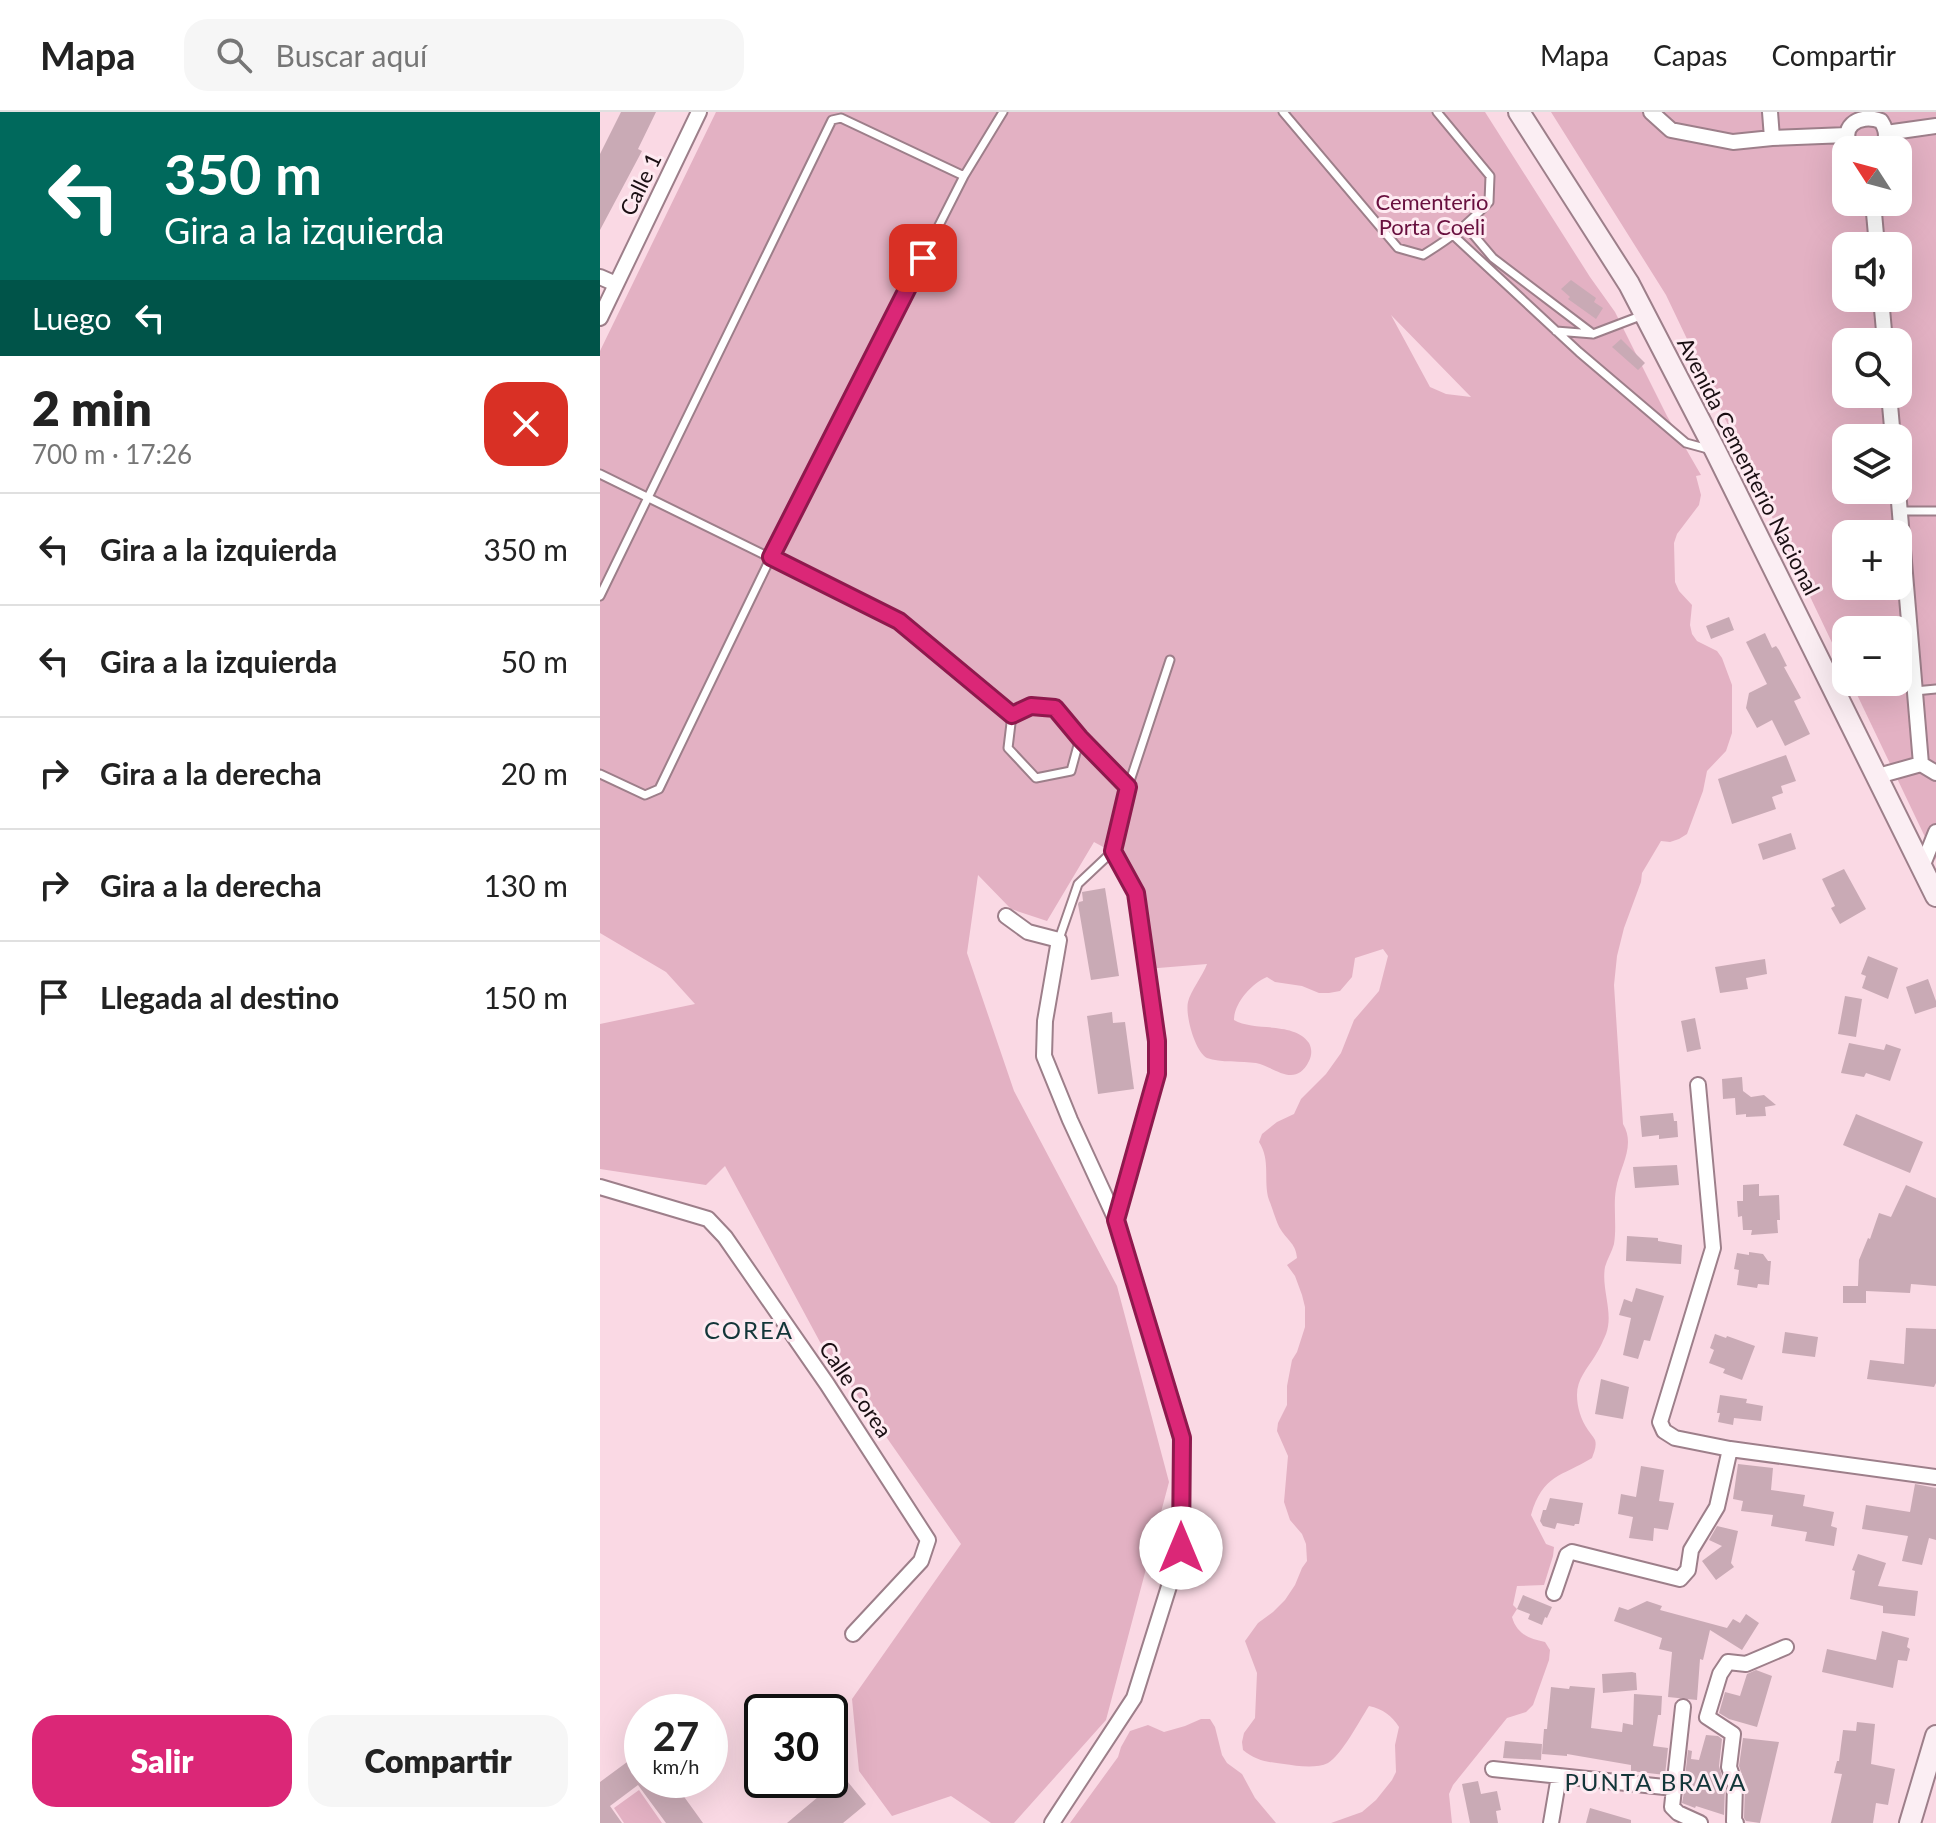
<!DOCTYPE html>
<html lang="es">
<meta charset="utf-8">
<style>
:root{--surface:#fff;--page:#f6f6f6;--text:#222;--muted:#767676;--line:#e0e0e0;--accent:#db2777}
body{margin:0;font-family:Lato,sans-serif;background:var(--page);color:var(--text);height:100vh;display:flex;flex-direction:column;font-size:30px;white-space:nowrap}
*{box-sizing:border-box;margin:0}
p{font-size:26px;color:var(--muted)}
.icon{flex:none;width:44px;height:44px;fill:none;stroke:currentColor;stroke-width:2;stroke-linecap:round;stroke-linejoin:round}
.map{position:relative;flex:1;overflow:hidden}
.drawer{display:flex;flex-direction:column;background:var(--surface);width:600px}
.drawer>*{flex:none}
.guide{background:#00695c;color:#fff;overflow:hidden}
.needle{width:52px;rotate:306deg}
.controls{position:absolute;left:1232px;top:24px;display:grid;gap:16px}
.controls a{display:grid;place-items:center;width:80px;height:80px;border-radius:16px;background:var(--surface);box-shadow:0 8px 32px #0002;font-size:40px}
.speed{position:absolute;left:24px;top:1582px;display:flex;gap:16px;font-size:40px;font-weight:700;text-align:center}
.speed>*{display:grid;place-content:center;width:104px;height:104px;border-radius:50%;background:var(--surface);box-shadow:0 8px 32px #0002;line-height:1}
.speed small{font-size:20px;font-weight:400}
.speed .limit{border:4px solid #111;border-radius:12px;background:#fff;color:#111}
.pin{position:absolute;display:grid;place-items:center;width:68px;height:68px;color:#fff;margin:-34px;border-radius:16px;box-shadow:0 4px 12px #0006}
.me{position:absolute;width:88px;margin:-44px;rotate:0deg;stroke-linejoin:round;filter:drop-shadow(0 0 6px #0008)}
.turn{display:flex;align-items:center;gap:28px;height:168px;padding:0 32px;font-size:36px}
.turn .icon{width:104px;height:104px;stroke-width:2.5}
.turn b{display:block;font-size:56px;line-height:68px}
.then{display:flex;align-items:center;height:76px;padding:0 32px;background:#0003;gap:16px;font-size:30px}
.round{display:grid;place-items:center;flex:none;width:84px;height:84px;border-radius:24px;background:var(--page)}
.summary{display:flex;align-items:center;justify-content:space-between;height:136px;padding:0 32px}
h1{font-size:48px;font-weight:800;line-height:60px}
.action{display:flex;gap:16px;margin-top:auto;padding:16px 32px}
.action a{flex:1;height:92px;border-radius:24px;background:var(--accent);color:#fff;font-size:32px;font-weight:800;line-height:92px;text-align:center}
.action a+a{background:var(--page);color:var(--text)}
ul{padding:0;list-style:none}
li{display:flex;align-items:center;gap:24px;height:112px;padding:0 32px;border-top:2px solid var(--line)}
li div{flex:1}
li b{display:block;font-size:30px}
li em{font-style:normal}
header{display:flex;align-items:center;gap:48px;box-sizing:border-box;height:112px;padding:0 40px;background:var(--surface);border-bottom:2px solid var(--line)}
header strong{font-size:38px}
nav{display:flex;gap:44px;margin-inline-start:auto;font-size:28px}
.search{width:560px;height:72px;background:var(--page);display:flex;align-items:center;gap:20px;box-sizing:border-box;padding:0 28px;border-radius:24px;color:var(--muted);font-size:30px}
main{display:flex;flex:1;min-height:0}
.map>svg:first-child{display:block}
.green{fill:#e3b1c3;fill-rule:evenodd}
.building{fill:#c9aab5}
.lines{fill:none;stroke-linecap:round;stroke-linejoin:round}
.lane-casing{stroke:#9d7f8a;stroke-width:11}
.street-casing{stroke:#9d7f8a;stroke-width:18}
.secondary-casing{stroke:#9d7f8a;stroke-width:24}
.lane{stroke:#fff;stroke-width:7}
.street{stroke:#fff;stroke-width:14}
.secondary{stroke:#fbeef3;stroke-width:20}
.route-casing{stroke:#8e194d;stroke-width:20}
.route{stroke:#db2777;stroke-width:14}
.labels{text-anchor:middle;dominant-baseline:central;stroke-width:6;stroke-linejoin:round;paint-order:stroke}
.street-label{font-size:22px;fill:#1a0f13;stroke:#feeaf1}
.park-label{font-size:22px;fill:#680f3e;stroke:#feeaf1}
.neighbourhood-label{font-size:24px;letter-spacing:2px;fill:#133639;stroke:#feeaf1}
</style>
<header>
<strong>Mapa</strong>
<div class="search"><svg class="icon" aria-label="search" viewBox="0 0 24 24"><circle cx="10" cy="10" r="6"/><path d="M15 15l6 6"/></svg>Buscar aquí</div>
<nav><a>Mapa</a><a>Capas</a><a>Compartir</a></nav>
</header>
<main>
<section class="drawer">
<div class="guide">
<div class="turn"><svg class="icon" aria-label="left" viewBox="0 0 24 24"><path d="M17 20v-9H6M10 6l-5 5 5 5"/></svg><div><b>350 m</b>Gira a la izquierda</div></div>
<div class="then">Luego<svg class="icon" aria-label="left" viewBox="0 0 24 24"><path d="M17 20v-9H6M10 6l-5 5 5 5"/></svg></div>
</div>
<div class="summary"><div><h1>2 min</h1><p>700 m · 17:26</p></div><a class="round" style="background:#d93025;color:#fff"><svg class="icon" aria-label="close" viewBox="0 0 24 24"><path d="M6 6l12 12M18 6L6 18"/></svg></a></div>
<ul>
<li><svg class="icon" aria-label="left" viewBox="0 0 24 24"><path d="M17 20v-9H6M10 6l-5 5 5 5"/></svg><div><b>Gira a la izquierda</b></div><em>350 m</em></li>
<li><svg class="icon" aria-label="left" viewBox="0 0 24 24"><path d="M17 20v-9H6M10 6l-5 5 5 5"/></svg><div><b>Gira a la izquierda</b></div><em>50 m</em></li>
<li><svg class="icon" aria-label="right" viewBox="0 0 24 24"><path d="M7 20v-9h11M14 6l5 5-5 5"/></svg><div><b>Gira a la derecha</b></div><em>20 m</em></li>
<li><svg class="icon" aria-label="right" viewBox="0 0 24 24"><path d="M7 20v-9h11M14 6l5 5-5 5"/></svg><div><b>Gira a la derecha</b></div><em>130 m</em></li>
<li><svg class="icon" aria-label="arrive" viewBox="0 0 24 24"><path d="M6 21V4h12l-3 4 3 4H6"/></svg><div><b>Llegada al destino</b></div><em>150 m</em></li>
</ul>
<div class="action"><a>Salir</a><a>Compartir</a></div>
</section>
<div class="map">
<svg width="1336" height="1711" viewBox="0 0 1336 1711">
<rect width="100%" height="100%" fill="#fad9e4"/>
<path class="green" d="M 116,0 L 885,0 L 990,165 L 1015,200 L 1067,304 L 1101,363 L 1096,364 L 1101,383 L 1099,393 L 1077,422 L 1074,431 L 1075,470 L 1079,479 L 1092,493 L 1090,513 L 1092,522 L 1097,529 L 1117,539 L 1122,546 L 1132,573 L 1132,621 L 1126,639 L 1107,659 L 1103,679 L 1087,722 L 1079,727 L 1070,730 L 1061,729 L 1042,761 L 1041,770 L 1024,816 L 1017,844 L 1014,873 L 1023,1012 C 1036,1034 1020,1054 1016,1077 C 1013,1094 1017,1114 1014,1132 C 1012,1140 1007,1147 1005,1155 C 1001,1177 1014,1201 1006,1222 C 1003,1229 999,1238 995,1244 C 987,1257 977,1267 977,1283 C 977,1295 981,1308 988,1318 C 990,1321 993,1324 995,1328 C 997,1334 994,1340 992,1346 C 961,1365 943,1362 931,1403 L 946,1432 L 954,1435 L 953,1444 L 944,1473 L 917,1474 L 913,1493 L 917,1497 L 912,1505 C 917,1522 928,1526 945,1530 L 950,1538 L 949,1548 L 933,1593 L 926,1600 L 907,1606 L 853,1673 L 849,1682 L 852,1711 L 731,1711 L 762,1700 L 776,1688 L 792,1668 L 796,1660 L 795,1633 L 799,1615 C 792,1604 783,1597 769,1594 C 760,1608 741,1644 728,1651 C 716,1657 697,1654 684,1652 C 668,1650 656,1649 643,1638 L 642,1630 L 644,1621 L 655,1606 L 657,1561 L 645,1529 L 658,1511 L 673,1500 L 685,1488 L 695,1473 L 702,1456 L 707,1449 L 706,1432 L 702,1422 L 690,1408 L 684,1390 L 688,1344 L 677,1319 L 678,1311 L 687,1293 L 687,1274 L 692,1248 L 697,1240 L 705,1215 L 705,1195 L 702,1183 L 695,1164 L 687,1153 L 697,1146 C 696,1132 688,1129 681,1118 C 676,1110 673,1097 669,1088 C 663,1069 671,1048 659,1030 L 662,1022 L 677,1010 L 694,1002 L 701,987 L 726,962 L 741,941 L 754,908 L 779,879 L 788,844 L 783,837 L 755,846 L 752,865 L 740,879 L 729,881 L 719,881 L 702,874 L 675,870 L 667,865 C 652,871 634,891 634,908 C 654,920 694,909 709,931 C 712,937 712,943 709,949 C 695,977 675,955 656,951 C 642,949 620,951 607,946 C 595,940 585,903 588,890 C 590,880 603,863 607,852 L 546,857 L 529,749 L 494,730 L 447,809 L 411,797 L 378,763 L 367,841 L 414,979 L 517,1174 L 569,1370 L 506,1608 L 414,1711 L 391,1711 L 351,1684 L 292,1704 L 259,1659 L 252,1587 L 361,1432 L 220,1230 L 125,1054 L 106,1073 L 0,1057 L 0,912 L 95,892 L 66,860 L 0,821 L 0,239 ZM 791,203 L 871,285 L 846,282 L 830,275 Z
M 951,0 L 1336,0 L 1336,748 L 1251,570 L 1298,570 L 1298,518 L 1246,518 L 1246,560 L 1066,183 ZM 1246,38 L 1298,38 L 1298,90 L 1246,90 ZM 1246,134 L 1298,134 L 1298,186 L 1246,186 ZM 1246,230 L 1298,230 L 1298,282 L 1246,282 ZM 1246,326 L 1298,326 L 1298,378 L 1246,378 ZM 1246,422 L 1298,422 L 1298,474 L 1246,474 Z
M 601,1607 L 610,1607 L 615,1615 L 622,1643 L 627,1651 L 642,1662 L 655,1686 L 676,1711 L 470,1711 L 518,1645 L 521,1635 L 530,1619 L 548,1613 L 564,1620 L 585,1614 Z
M 39,1678 L 62,1711 L 24,1711 L 14,1696 Z"/>
<path class="building" d="M 21,0 L 56,0 L 38,37 L 42,39 L 0,118 L 0,42 Z
M 971,168 L 996,186 L 994,190 L 1003,196 L 996,207 L 968,187 L 970,185 L 961,177 Z
M 1021,227 L 1045,251 L 1038,258 L 1012,235 Z
M 1129,505 L 1134,518 L 1111,527 L 1106,514 Z
M 1165,521 L 1172,536 L 1176,534 L 1179,538 L 1187,554 L 1184,555 L 1201,586 L 1194,589 L 1210,622 L 1185,634 L 1172,608 L 1157,616 L 1146,596 L 1149,581 L 1167,572 L 1146,530 Z
M 1186,643 L 1196,669 L 1181,674 L 1183,681 L 1172,685 L 1176,697 L 1132,712 L 1118,667 Z
M 1191,721 L 1196,737 L 1163,748 L 1158,732 Z
M 1244,757 L 1266,797 L 1240,812 L 1231,796 L 1235,794 L 1222,767 Z
M 505,776 L 519,864 L 491,868 L 478,792 L 479,790 L 483,789 L 482,780 Z
M 1268,844 L 1298,856 L 1288,887 L 1262,876 L 1266,864 L 1261,862 Z
M 1165,847 L 1167,862 L 1146,866 L 1148,877 L 1120,881 L 1115,855 Z
M 1328,867 L 1336,889 L 1336,895 L 1315,902 L 1306,875 Z
M 1245,884 L 1262,887 L 1256,925 L 1238,922 Z
M 512,900 L 513,911 L 525,910 L 534,977 L 498,982 L 487,904 Z
M 1095,906 L 1101,937 L 1087,940 L 1081,909 Z
M 1249,931 L 1284,938 L 1286,932 L 1301,937 L 1290,969 L 1266,961 L 1264,965 L 1241,961 Z
M 1142,965 L 1143,979 L 1151,985 L 1164,983 L 1176,993 L 1165,995 L 1166,1004 L 1146,1005 L 1146,1002 L 1136,1003 L 1135,986 L 1123,987 L 1122,967 Z
M 1073,1001 L 1074,1009 L 1077,1009 L 1078,1025 L 1059,1027 L 1059,1023 L 1042,1025 L 1040,1004 Z
M 1256,1002 L 1323,1030 L 1310,1061 L 1243,1033 Z
M 1077,1053 L 1079,1073 L 1035,1076 L 1033,1055 Z
M 1159,1072 L 1159,1084 L 1179,1083 L 1180,1108 L 1177,1108 L 1178,1121 L 1151,1123 L 1152,1118 L 1143,1118 L 1142,1104 L 1138,1105 L 1137,1089 L 1143,1089 L 1143,1073 Z
M 1306,1073 L 1336,1086 L 1336,1174 L 1311,1172 L 1310,1181 L 1266,1179 L 1266,1191 L 1243,1191 L 1243,1174 L 1258,1174 L 1259,1148 L 1268,1126 L 1270,1127 L 1279,1101 L 1291,1105 Z
M 1027,1124 L 1058,1126 L 1058,1129 L 1082,1133 L 1081,1152 L 1026,1149 Z
M 1149,1140 L 1163,1142 L 1168,1149 L 1171,1149 L 1169,1173 L 1158,1172 L 1157,1176 L 1137,1173 L 1139,1158 L 1134,1157 L 1137,1141 L 1149,1143 Z
M 1036,1176 L 1064,1184 L 1050,1229 L 1044,1228 L 1038,1247 L 1023,1243 L 1031,1206 L 1019,1203 L 1024,1187 L 1032,1190 Z
M 1306,1216 L 1336,1217 L 1336,1271 L 1334,1275 L 1267,1267 L 1270,1248 L 1304,1252 Z
M 1185,1220 L 1218,1225 L 1215,1245 L 1182,1241 Z
M 1115,1222 L 1126,1226 L 1127,1224 L 1155,1234 L 1142,1268 L 1123,1261 L 1125,1257 L 1109,1251 L 1114,1238 L 1110,1236 Z
M 1001,1267 L 1029,1275 L 1023,1307 L 995,1302 Z
M 1120,1283 L 1147,1287 L 1146,1291 L 1163,1294 L 1161,1309 L 1134,1306 L 1133,1313 L 1118,1310 L 1120,1301 L 1117,1301 Z
M 1138,1352 L 1173,1356 L 1171,1378 L 1205,1383 L 1203,1394 L 1234,1400 L 1231,1414 L 1237,1416 L 1234,1434 L 1205,1429 L 1207,1420 L 1171,1414 L 1173,1403 L 1141,1399 L 1143,1389 L 1133,1387 Z
M 1041,1354 L 1064,1358 L 1059,1389 L 1074,1391 L 1068,1418 L 1054,1416 L 1053,1429 L 1029,1426 L 1033,1405 L 1018,1402 L 1021,1382 L 1036,1385 Z
M 1315,1372 L 1336,1376 L 1336,1428 L 1329,1426 L 1322,1453 L 1302,1449 L 1308,1424 L 1262,1417 L 1266,1393 L 1310,1400 Z
M 950,1386 L 983,1391 L 979,1412 L 975,1412 L 974,1414 L 957,1411 L 955,1417 L 943,1414 L 940,1409 L 943,1398 L 946,1398 Z
M 1117,1414 L 1138,1419 L 1131,1451 L 1134,1455 L 1116,1468 L 1102,1449 L 1122,1434 L 1109,1428 Z
M 1258,1442 L 1286,1451 L 1278,1474 L 1318,1479 L 1315,1504 L 1283,1501 L 1283,1494 L 1250,1487 L 1255,1459 L 1252,1458 Z
M 923,1483 L 952,1495 L 947,1506 L 945,1505 L 942,1513 L 928,1507 L 930,1502 L 917,1497 Z
M 1047,1489 L 1062,1494 L 1060,1498 L 1127,1516 L 1133,1507 L 1140,1511 L 1146,1502 L 1159,1511 L 1142,1538 L 1110,1518 L 1103,1548 L 1100,1547 L 1097,1588 L 1068,1585 L 1072,1540 L 1059,1537 L 1062,1526 L 1014,1509 L 1019,1495 L 1028,1498 Z
M 1282,1519 L 1309,1526 L 1307,1535 L 1310,1537 L 1307,1549 L 1298,1548 L 1293,1576 L 1222,1560 L 1227,1537 L 1276,1548 Z
M 1156,1558 L 1172,1564 L 1157,1615 L 1129,1607 L 1119,1601 L 1125,1580 L 1140,1584 L 1147,1562 Z
M 1032,1560 L 1036,1561 L 1037,1578 L 1003,1581 L 1002,1562 Z
M 970,1574 L 995,1576 L 991,1616 L 1022,1620 L 1023,1611 L 1033,1613 L 1034,1582 L 1062,1584 L 1061,1603 L 1058,1603 L 1053,1634 L 1068,1636 L 1065,1663 L 1031,1659 L 1031,1653 L 967,1642 L 967,1644 L 942,1642 L 944,1617 L 947,1617 L 951,1575 L 969,1577 Z
M 1257,1610 L 1275,1612 L 1271,1652 L 1295,1657 L 1288,1693 L 1276,1691 L 1273,1711 L 1231,1711 L 1242,1662 L 1234,1661 L 1237,1649 L 1239,1649 L 1243,1618 L 1256,1619 Z
M 1106,1623 L 1118,1624 L 1122,1627 L 1119,1654 L 1125,1674 L 1124,1703 L 1096,1694 L 1095,1696 L 1082,1691 L 1087,1665 L 1085,1665 L 1088,1638 L 1092,1639 L 1091,1647 L 1099,1648 Z
M 1143,1626 L 1179,1630 L 1160,1711 L 1146,1709 L 1144,1706 L 1145,1672 L 1139,1654 Z
M 905,1629 L 942,1632 L 941,1648 L 903,1646 Z
M 42,1639 L 42,1668 L 72,1668 L 103,1711 L 66,1711 L 38,1673 L 10,1694 L 22,1711 L 0,1711 L 0,1670 Z
M 243,1664 L 266,1692 L 243,1711 L 187,1711 Z
M 878,1669 L 881,1682 L 897,1679 L 901,1698 L 896,1699 L 898,1711 L 870,1711 L 862,1672 Z
M 990,1696 L 1031,1708 L 1031,1711 L 986,1711 Z"/>
<g class="lines">
<g class="lane-casing">
<path id="lane" d="M 683,0 L 798,136 L 823,143 C 852,125 866,114 889,90 L 890,64 L 837,0
M 866,114 L 893,146 L 993,222
M 854,124 L 979,240 L 1086,331 L 1108,337
M 956,219 L 993,222 L 1043,203
M 0,362 L 299,509 L 412,603
M 1299,399 L 1336,399
M 0,484 L 232,8 L 241,6 L 364,64
M 1315,579 L 1336,577
M 431,594 L 455,596 L 480,626 L 471,659 L 436,666 L 408,636 L 412,603 Z
M 480,626 L 528,675
M 0,662 L 45,683 L 59,677 L 171,445 L 364,64 L 403,0
M 459,827 L 478,772 L 513,739
M 517,1104 L 557,962 L 557,929 L 536,781 L 513,739 L 528,675 L 570,548"/>
</g>
<g class="street-casing">
<path id="street" d="M 1051,0 L 1071,18 L 1133,30 L 1172,26 L 1247,23
M 1170,0 L 1172,26
M 1286,21 L 1336,14
M 1254,38 C 1236,17 1258,0 1281,9 C 1288,20 1288,29 1278,38
M 1273,90 L 1277,134
M 0,165 L 16,172
M 1281,186 L 1285,230
M 0,206 L 99,0
M 1289,282 L 1293,326
M 1298,378 L 1321,652 L 1336,661
M 1278,664 L 1321,652
M 1322,755 L 1336,720
M 406,804 L 428,820 L 459,828 L 445,909 L 444,944 L 470,1008 L 516,1108 L 582,1326 L 581,1436 L 534,1586 L 452,1711
M 1098,973 L 1113,1136 L 1060,1310 L 1064,1319 L 1075,1326 L 1130,1337 L 1336,1365
M 0,1075 L 108,1107 L 125,1125 L 227,1272 L 328,1428 L 321,1449 L 253,1522
M 954,1481 L 967,1443 L 972,1440 L 1080,1467 L 1088,1458 L 1091,1438 L 1117,1395 L 1130,1337
M 1083,1595 L 1072,1695 L 1078,1701 L 1100,1711
M 893,1657 L 1074,1676
M 951,1711 L 959,1664
M 1136,1711 L 1134,1709 L 1135,1672 L 1129,1655 L 1133,1622 L 1107,1605 L 1120,1562 L 1128,1550 L 1146,1552 L 1186,1535"/>
</g>
<g class="secondary-casing">
<path id="secondary" d="M 919,0 L 1029,172 L 1115,338 L 1336,784
M 1310,1711 L 1336,1624"/>
</g>
<use href="#lane" class="lane"/>
<use href="#street" class="street"/>
<use href="#secondary" class="secondary"/>
</g>
<g class="lines">
<g class="route-casing">
<path id="route" d="M 323,146 L 171,445 L 299,509 L 412,603 L 431,594 L 455,596 L 480,626 L 528,675 L 513,739 L 536,781 L 557,929 L 557,962 L 516,1108 L 582,1326 L 581,1436"/>
</g>
<use href="#route" class="route"/>
</g>
<g class="labels">
<g class="street-label">
<text transform="translate(40 72) rotate(-64)">Calle 1</text>
<text transform="translate(1149 354) rotate(63)">Avenida Cementerio Nacional</text>
<text transform="translate(256 1277) rotate(56)">Calle Corea</text>
</g>
<g class="park-label">
<text x="832" y="89">Cementerio<tspan x="832" dy="25">Porta Coeli</tspan></text>
</g>
<g class="neighbourhood-label">
<text x="149" y="1217">COREA</text>
<text x="1056" y="1669">PUNTA BRAVA</text>
</g>
</g>
</svg>
<div class="controls">
<a><svg class="needle" viewBox="-14 -14 28 28"><path d="M0-13l5 13h-10z" fill="#e53935"/><path d="M0 13l5-13h-10z" fill="#767676"/></svg></a>
<a><svg class="icon" aria-label="sound" viewBox="0 0 24 24"><path d="M4 9h4l5-4v14l-5-4H4zM17 9q2 3 0 6"/></svg></a>
<a><svg class="icon" aria-label="search" viewBox="0 0 24 24"><circle cx="10" cy="10" r="6"/><path d="M15 15l6 6"/></svg></a>
<a><svg class="icon" aria-label="layers" viewBox="0 0 24 24"><path d="M12 4l9 5-9 5-9-5zM3 14l9 5 9-5"/></svg></a>
<a>+</a>
<a>−</a>
</div>
<div class="speed"><div>27<small>km/h</small></div><div class="limit">30</div></div>
<div class="pin" style="left:323px;top:146px;background:#d93025"><svg class="icon" aria-label="arrive" viewBox="0 0 24 24"><path d="M6 21V4h12l-3 4 3 4H6"/></svg></div>
<svg class="me" style="left:581px;top:1436px" viewBox="-20 -20 40 40"><circle r="19" fill="#fff"/><path d="M0-13L10 11 0 6-10 11z" fill="#db2777"/></svg>
</div>
</main>
